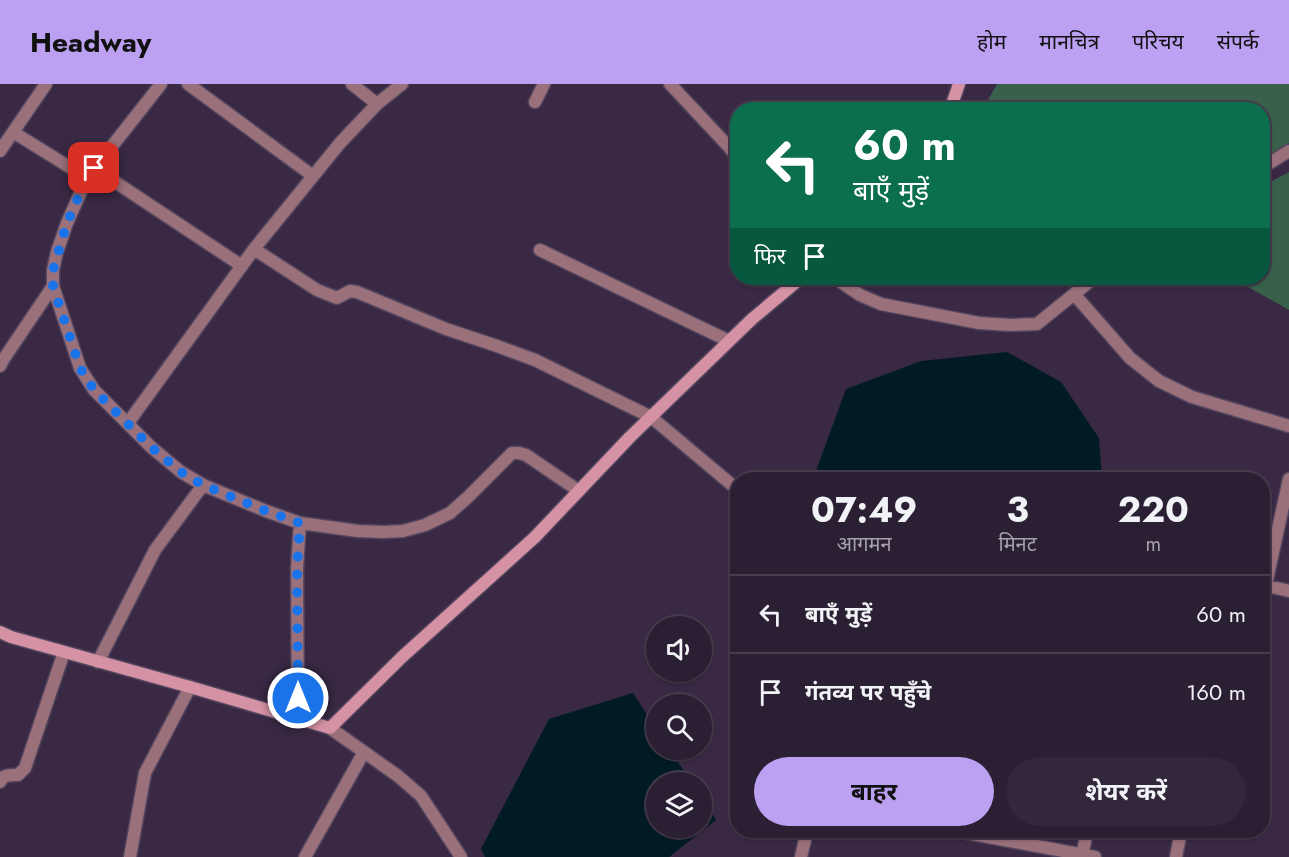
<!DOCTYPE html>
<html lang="hi">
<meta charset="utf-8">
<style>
:root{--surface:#2b1f33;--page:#33273b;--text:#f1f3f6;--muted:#a6a2ac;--line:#473d4e;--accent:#bca0f2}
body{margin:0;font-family:Jost,"Noto Sans Devanagari",sans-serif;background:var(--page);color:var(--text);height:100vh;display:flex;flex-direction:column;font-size:22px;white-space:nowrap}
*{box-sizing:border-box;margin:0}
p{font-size:20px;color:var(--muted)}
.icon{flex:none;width:33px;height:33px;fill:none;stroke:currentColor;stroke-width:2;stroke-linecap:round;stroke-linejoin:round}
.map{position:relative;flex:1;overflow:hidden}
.details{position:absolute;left:730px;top:388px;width:540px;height:366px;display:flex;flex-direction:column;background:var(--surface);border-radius:24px;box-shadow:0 2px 4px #0004,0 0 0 2px var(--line)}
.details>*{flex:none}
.guide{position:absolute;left:730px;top:18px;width:540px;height:183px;border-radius:24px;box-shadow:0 2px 4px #0004,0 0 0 2px var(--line);background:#0b6e4f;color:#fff;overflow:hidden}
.tools{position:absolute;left:646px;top:532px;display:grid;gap:12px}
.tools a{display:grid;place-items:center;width:66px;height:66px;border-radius:50%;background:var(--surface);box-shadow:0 2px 4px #0004,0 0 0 2px var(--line);font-size:30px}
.pin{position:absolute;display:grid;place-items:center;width:51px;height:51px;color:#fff;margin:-26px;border-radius:12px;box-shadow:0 3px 9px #0006}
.me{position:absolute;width:66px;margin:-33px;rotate:0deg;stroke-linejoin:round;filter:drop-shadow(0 0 4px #0008)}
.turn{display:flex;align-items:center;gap:21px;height:126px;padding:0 24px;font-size:27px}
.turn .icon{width:78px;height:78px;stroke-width:2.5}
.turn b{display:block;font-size:42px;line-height:51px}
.then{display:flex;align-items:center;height:57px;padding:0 24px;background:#0003;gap:12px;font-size:22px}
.eta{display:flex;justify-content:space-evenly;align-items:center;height:102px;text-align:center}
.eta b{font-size:36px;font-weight:700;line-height:42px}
.action{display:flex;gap:12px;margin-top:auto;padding:12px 24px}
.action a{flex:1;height:69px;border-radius:36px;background:var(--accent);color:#111;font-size:24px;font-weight:700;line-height:69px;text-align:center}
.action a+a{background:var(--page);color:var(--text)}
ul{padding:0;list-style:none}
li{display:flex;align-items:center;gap:18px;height:78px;padding:0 24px;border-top:2px solid var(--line)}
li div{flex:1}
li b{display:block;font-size:22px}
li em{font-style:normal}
header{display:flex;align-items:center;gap:36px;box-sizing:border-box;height:84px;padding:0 30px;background:var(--accent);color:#111}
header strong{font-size:28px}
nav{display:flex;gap:33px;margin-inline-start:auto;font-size:21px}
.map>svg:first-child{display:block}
.green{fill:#38604a}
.water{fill:#011b25}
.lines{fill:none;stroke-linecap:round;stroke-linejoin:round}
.street-casing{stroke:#54455e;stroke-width:15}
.secondary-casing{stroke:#54455e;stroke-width:15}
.street{stroke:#9a707b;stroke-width:12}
.secondary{stroke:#d592a4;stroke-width:12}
.route{stroke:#1a73e8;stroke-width:10;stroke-dasharray:0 18}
</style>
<header>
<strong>Headway</strong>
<nav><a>होम</a><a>मानचित्र</a><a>परिचय</a><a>संपर्क</a></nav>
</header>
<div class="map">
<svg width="1289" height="773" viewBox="0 0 1289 773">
<rect width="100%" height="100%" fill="#392944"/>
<path class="green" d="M 997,0 L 1289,0 L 1289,59 L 1263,74 L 1263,26 L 983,25 Z
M 1289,88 L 1289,226 L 1232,194 L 1263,194 L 1263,102 Z"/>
<path class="water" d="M 1007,268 L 1061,298 L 1099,354 L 1102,396 L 818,396 L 817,384 L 846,305 L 921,277 Z
M 633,609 L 657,646 L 657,666 L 670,666 L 692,699 L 657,699 L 657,744 L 702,744 L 702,714 L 716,736 L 669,773 L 485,773 L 481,765 L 549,635 Z"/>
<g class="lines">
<g class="street-casing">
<path id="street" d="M 188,0 L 313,92
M 352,0 L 377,20
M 670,0 L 730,64 L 738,75
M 535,18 L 544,0
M 13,48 L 87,94
M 0,67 L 46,0
M 1263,83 L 1289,67
M 94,84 L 242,182
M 254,165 L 317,206 L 337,214 L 350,207 L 357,208 L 446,245 L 497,262 L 535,276 L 651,333 L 738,406
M 540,166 L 729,257
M 835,194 L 860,211 L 881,220 L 979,239 L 1010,241 L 1037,240 L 1094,194
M 53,202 L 80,284 L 94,306 L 151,363 L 181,388 L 203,401 L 266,427 L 300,439 L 358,447 L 384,448 L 403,447 L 425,441 L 450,429 L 468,413 L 512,369 L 519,369 L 526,371 L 579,407
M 1074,210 L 1130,274 L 1159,297 L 1192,313 L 1289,342
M 0,282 L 3,276 L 53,202 L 53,186 L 57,168 L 67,139 L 87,94 L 161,0
M 128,339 L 254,165 L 340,59 L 377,20 L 402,0
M 1263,501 L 1289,507
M 1263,514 L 1289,395
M 98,578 L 155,466 L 203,401
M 298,636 L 297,484 L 300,439
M 330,644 L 398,692 L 421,712 L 461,773
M 0,698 C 3,690 11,691 18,691 L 25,684 L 64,568
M 956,747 L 1095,773
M 130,773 L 145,689 L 190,603
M 305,773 L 364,668
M 801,773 L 807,747
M 1082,773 L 1087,747
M 1176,773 L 1181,747"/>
</g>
<g class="secondary-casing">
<path id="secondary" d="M 950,26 L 959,0
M 0,548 L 11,553 L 190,603 L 330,644 L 402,573 L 535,453 L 630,353 L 752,235 L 801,194"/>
</g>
<use href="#street" class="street"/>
<use href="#secondary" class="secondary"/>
</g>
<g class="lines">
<path class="route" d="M 94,84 L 87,94 L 67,139 L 53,186 L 53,202 L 80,284 L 94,306 L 151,363 L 181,388 L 203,401 L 266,427 L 300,439 L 297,484 L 298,614"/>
</g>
</svg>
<div class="tools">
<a><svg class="icon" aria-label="sound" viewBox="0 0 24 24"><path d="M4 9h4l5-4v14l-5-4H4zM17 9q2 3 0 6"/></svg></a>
<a><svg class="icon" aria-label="search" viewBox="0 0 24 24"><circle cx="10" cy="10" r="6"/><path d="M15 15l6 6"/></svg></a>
<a><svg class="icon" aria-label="layers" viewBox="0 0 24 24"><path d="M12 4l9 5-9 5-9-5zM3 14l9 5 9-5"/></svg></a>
</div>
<div class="pin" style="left:94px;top:84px;background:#d93025"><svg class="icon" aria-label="arrive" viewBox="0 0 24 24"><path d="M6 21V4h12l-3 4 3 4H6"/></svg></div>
<svg class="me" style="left:298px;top:614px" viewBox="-20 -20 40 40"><circle r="17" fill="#1a73e8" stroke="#fff" stroke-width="3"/><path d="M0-11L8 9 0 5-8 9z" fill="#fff"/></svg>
<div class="guide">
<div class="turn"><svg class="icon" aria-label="left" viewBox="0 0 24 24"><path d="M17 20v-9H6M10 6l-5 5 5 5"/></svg><div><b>60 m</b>बाएँ मुड़ें</div></div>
<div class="then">फिर<svg class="icon" aria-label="arrive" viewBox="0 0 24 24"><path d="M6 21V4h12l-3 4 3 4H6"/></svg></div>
</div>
<section class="details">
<div class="eta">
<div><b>07:49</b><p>आगमन</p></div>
<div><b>3</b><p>मिनट</p></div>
<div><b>220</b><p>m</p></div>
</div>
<ul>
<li><svg class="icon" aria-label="left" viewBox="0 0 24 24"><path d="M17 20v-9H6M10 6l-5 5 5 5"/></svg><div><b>बाएँ मुड़ें</b></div><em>60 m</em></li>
<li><svg class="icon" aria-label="arrive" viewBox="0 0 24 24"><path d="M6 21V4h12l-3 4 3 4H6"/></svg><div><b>गंतव्य पर पहुँचे</b></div><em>160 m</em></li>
</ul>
<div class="action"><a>बाहर</a><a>शेयर करें</a></div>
</section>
</div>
